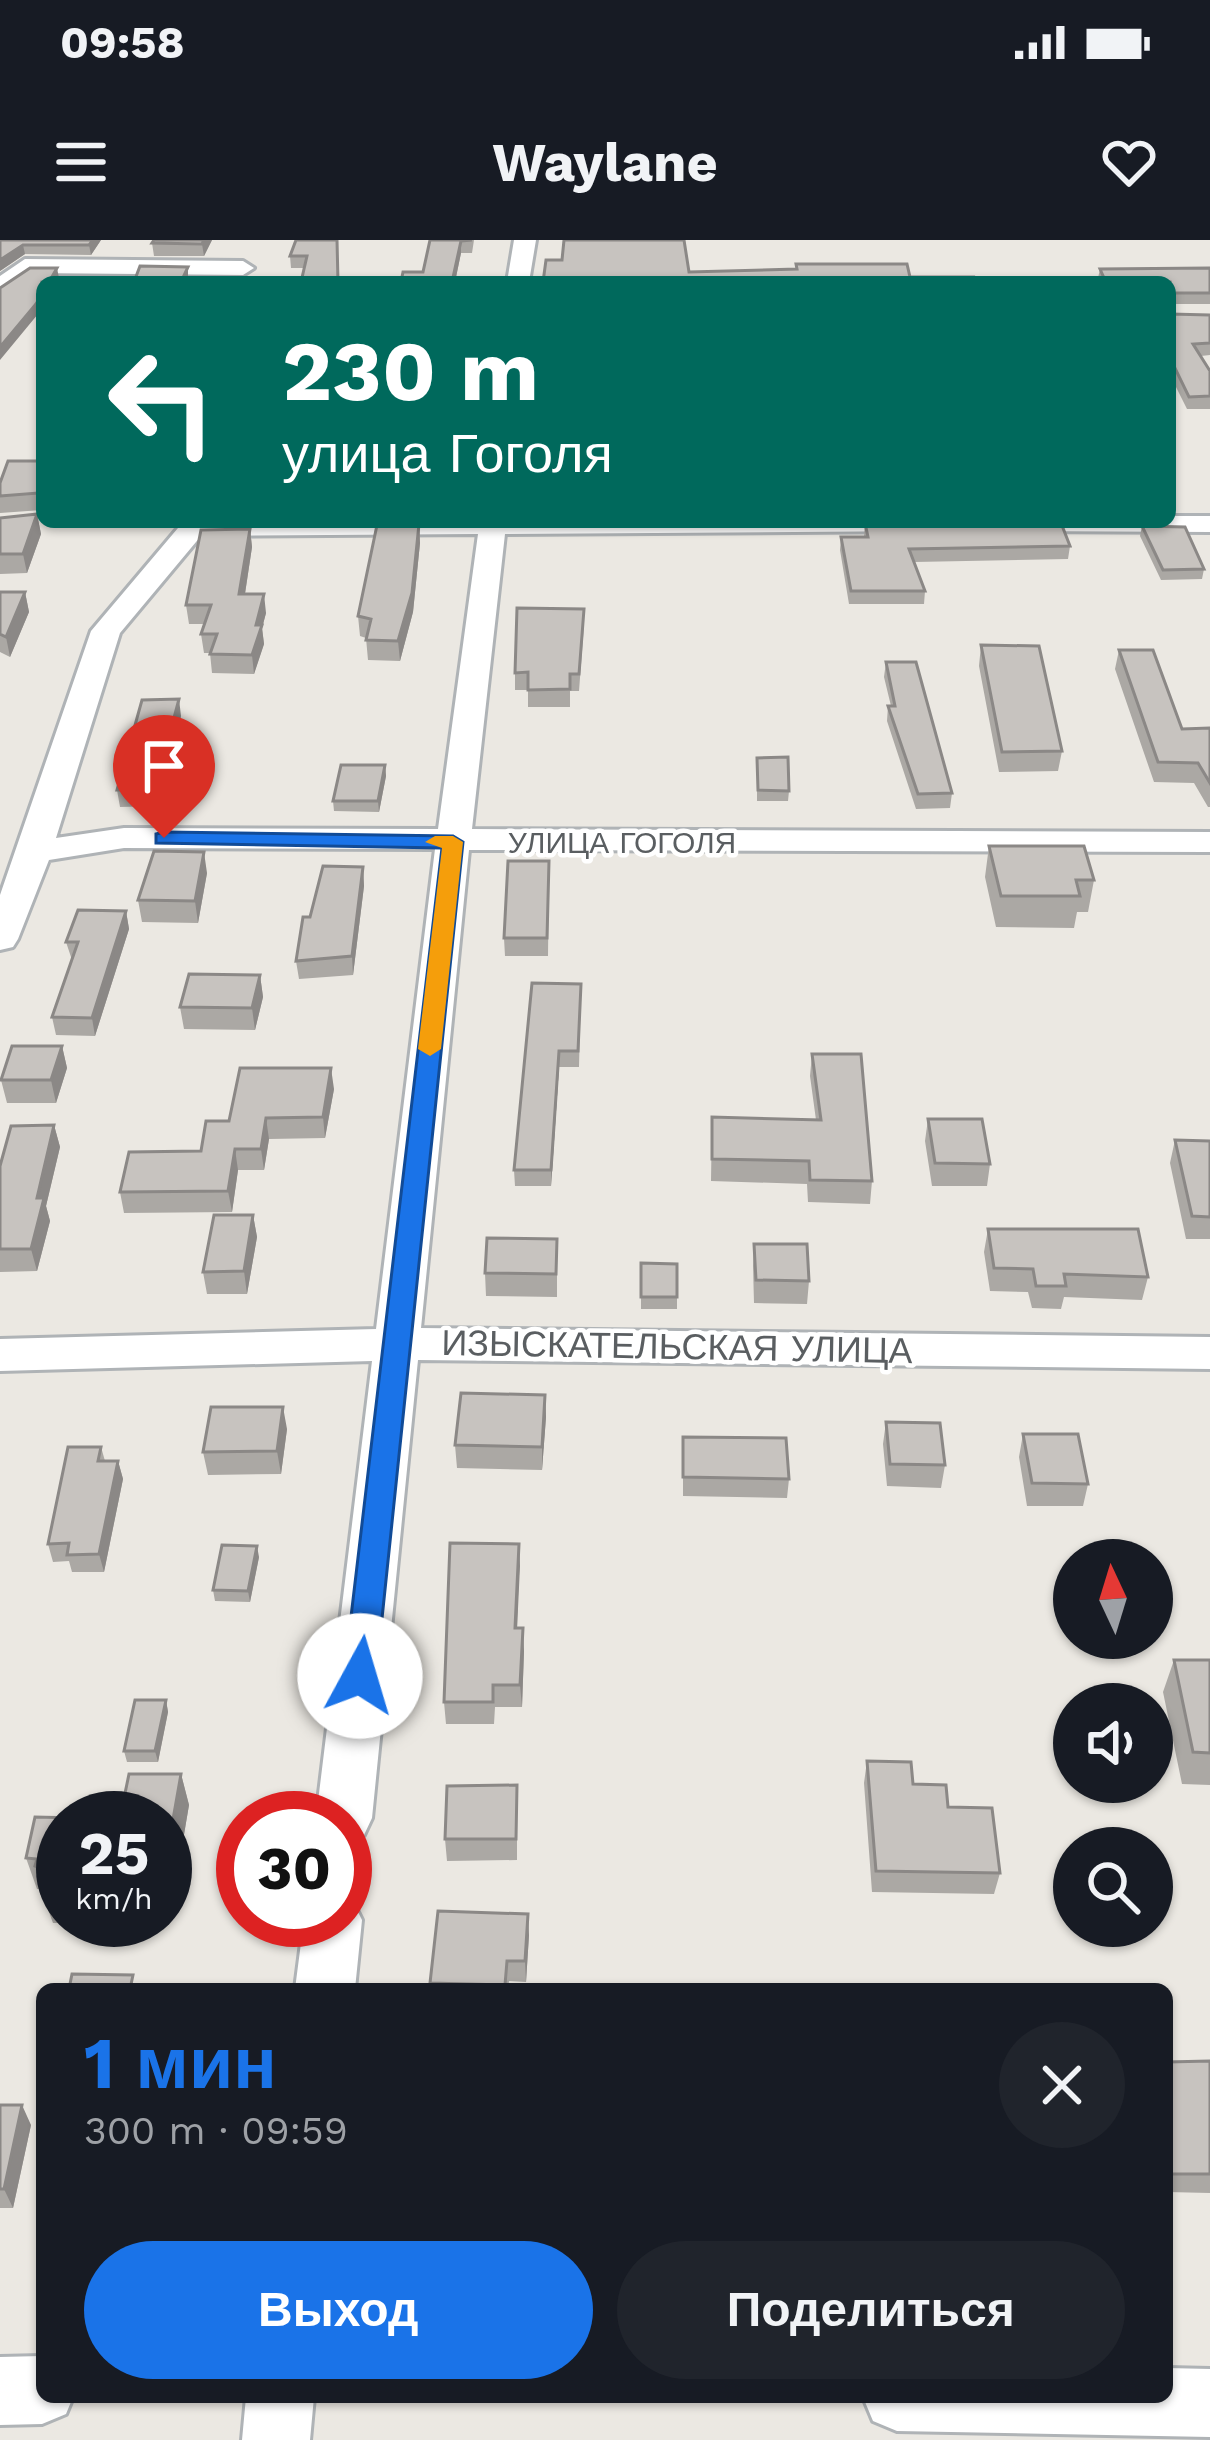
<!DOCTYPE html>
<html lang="ru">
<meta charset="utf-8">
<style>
:root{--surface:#171b24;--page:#20242c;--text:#f1f3f6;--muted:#9ea1a6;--accent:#1a73e8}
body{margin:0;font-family:"Work Sans",sans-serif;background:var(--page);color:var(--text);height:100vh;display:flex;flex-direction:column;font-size:45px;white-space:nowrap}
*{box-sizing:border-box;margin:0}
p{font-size:39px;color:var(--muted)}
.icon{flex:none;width:66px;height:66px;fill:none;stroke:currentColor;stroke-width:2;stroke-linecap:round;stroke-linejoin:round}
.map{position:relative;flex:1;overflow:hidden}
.side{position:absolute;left:36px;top:1743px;width:1137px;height:420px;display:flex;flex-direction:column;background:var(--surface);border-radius:18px;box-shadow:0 3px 9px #0004}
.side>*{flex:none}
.hud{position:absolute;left:36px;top:36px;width:1140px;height:252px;border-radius:18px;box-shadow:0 3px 9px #0004;background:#00695c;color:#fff;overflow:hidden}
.needle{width:78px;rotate:356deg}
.tools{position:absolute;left:1053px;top:1299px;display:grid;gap:24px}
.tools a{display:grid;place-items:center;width:120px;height:120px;border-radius:50%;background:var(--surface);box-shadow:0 3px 9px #0004;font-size:60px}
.speed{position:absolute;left:36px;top:1551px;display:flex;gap:24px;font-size:60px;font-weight:700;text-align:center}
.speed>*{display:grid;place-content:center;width:156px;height:156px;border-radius:50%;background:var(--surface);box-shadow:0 3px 9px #0004;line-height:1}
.speed small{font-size:30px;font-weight:400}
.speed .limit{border:18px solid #d22;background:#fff;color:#111}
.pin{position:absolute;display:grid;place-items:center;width:102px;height:102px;color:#fff;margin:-123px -51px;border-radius:50% 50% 50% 0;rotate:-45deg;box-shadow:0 0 12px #0007}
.pin .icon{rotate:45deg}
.me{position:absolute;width:132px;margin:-66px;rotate:6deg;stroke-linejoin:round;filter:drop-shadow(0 0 9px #0008)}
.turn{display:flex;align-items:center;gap:42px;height:252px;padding:0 48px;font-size:54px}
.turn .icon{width:156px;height:156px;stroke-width:2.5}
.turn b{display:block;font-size:84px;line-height:102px}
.round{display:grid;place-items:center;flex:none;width:126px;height:126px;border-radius:63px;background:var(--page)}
.head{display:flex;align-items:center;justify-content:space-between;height:204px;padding:0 48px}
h1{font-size:72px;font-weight:700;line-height:90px;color:var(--accent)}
.primary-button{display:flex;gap:24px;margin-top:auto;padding:24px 48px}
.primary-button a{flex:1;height:138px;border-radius:72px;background:var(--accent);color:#fff;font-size:48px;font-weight:700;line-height:138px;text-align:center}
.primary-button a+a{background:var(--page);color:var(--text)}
.status{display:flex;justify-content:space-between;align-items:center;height:84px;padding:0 60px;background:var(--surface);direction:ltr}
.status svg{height:33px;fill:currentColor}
header{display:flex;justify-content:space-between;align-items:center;height:156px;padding:0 48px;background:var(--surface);font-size:54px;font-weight:700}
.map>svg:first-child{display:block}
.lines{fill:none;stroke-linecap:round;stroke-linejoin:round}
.street-casing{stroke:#afb3b6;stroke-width:6}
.street{fill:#fff;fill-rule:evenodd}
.wall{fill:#aba8a4}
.shaded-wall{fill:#8b8886}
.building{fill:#c7c3bf;stroke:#8b8886;stroke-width:3}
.route{fill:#1a73e8;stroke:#114b97;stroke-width:3}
.slow{fill:#f59e0b}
.labels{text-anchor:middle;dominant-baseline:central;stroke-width:9;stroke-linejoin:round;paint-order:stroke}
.far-street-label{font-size:30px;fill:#5a5e61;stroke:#fff}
.street-label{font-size:36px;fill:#5a5e61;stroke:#fff}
</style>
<div class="status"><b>09:58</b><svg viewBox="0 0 49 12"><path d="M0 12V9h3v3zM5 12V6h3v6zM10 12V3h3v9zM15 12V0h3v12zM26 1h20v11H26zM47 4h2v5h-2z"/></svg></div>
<header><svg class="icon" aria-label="menu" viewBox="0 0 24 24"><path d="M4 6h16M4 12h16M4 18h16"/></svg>Waylane<svg class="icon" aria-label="heart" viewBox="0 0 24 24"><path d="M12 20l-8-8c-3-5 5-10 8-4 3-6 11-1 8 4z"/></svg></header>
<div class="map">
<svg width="1210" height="2200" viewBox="0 0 1210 2200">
<rect width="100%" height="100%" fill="#ebe8e2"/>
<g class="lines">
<g class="street-casing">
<path id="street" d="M 514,0 L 536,0 L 529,42 L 507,42 Z
M 25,19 L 243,21 L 254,28 L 243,35 L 30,33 L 0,55 L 0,36 Z
M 1170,276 L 1210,276 L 1210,292 L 1003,291 L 989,283 L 1170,282 Z
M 174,282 L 938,282 L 935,289 L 925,291 L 505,294 L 472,589 L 1210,592 L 1210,612 L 469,610 L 421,1088 L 1210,1097 L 1210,1129 L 418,1120 L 372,1578 L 364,1595 L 345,1602 L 345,1578 L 316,1578 L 372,1121 L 0,1131 L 0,1099 L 376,1089 L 435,609 L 124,608 L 49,620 L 18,699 L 13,707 L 0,710 L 0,655 L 91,391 L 178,288 ZM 478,294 L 438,589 L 124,588 L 56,598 L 120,393 L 201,296 Z
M 345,1658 L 353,1662 L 362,1680 L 355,1749 L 295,1749 L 304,1680 L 345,1680 Z
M 42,2116 L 42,2157 L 73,2157 L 66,2174 L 42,2184 L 0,2185 L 0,2117 Z
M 1167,2128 L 1210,2129 L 1210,2197 L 897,2191 L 873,2181 L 863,2157 L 1167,2157 Z
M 246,2157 L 314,2157 L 310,2200 L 242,2200 Z"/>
</g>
<use href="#street" class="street"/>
</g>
<path class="wall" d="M 0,0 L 101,0 L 91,15 L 25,14 L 0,31 Z
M 154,0 L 226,0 L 212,0 L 204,16 L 154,16 L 152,3 Z
M 338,0 L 304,28 L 291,28 L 290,16 Z
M 430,0 L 474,0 L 472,13 L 461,13 L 455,42 L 401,42 L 423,32 Z
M 1210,28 L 1210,64 L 1170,64 L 1170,42 L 1037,42 L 1038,38 L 1098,38 L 1100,29 Z
M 1170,74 L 1210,75 L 1210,115 L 1201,116 L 1210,131 L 1210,169 L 1187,169 L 1170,135 Z
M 42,221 L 42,270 L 0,273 L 0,243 Z
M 37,274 L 41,294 L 27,333 L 0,334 L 0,278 Z
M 865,283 L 1070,306 L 1068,319 L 914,322 L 925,351 L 924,364 L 849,364 L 840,310 L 841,297 L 864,297 Z
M 419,284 L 420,303 L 413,372 L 400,421 L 368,420 L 366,398 L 360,396 L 358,376 Z
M 1142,286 L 1204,329 L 1202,339 L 1161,340 L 1140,296 Z
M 250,289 L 252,307 L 245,354 L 266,373 L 262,388 L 264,404 L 254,434 L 212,433 L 210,413 L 204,413 L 201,394 L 204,384 L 189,384 L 186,365 Z
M 0,352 L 25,352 L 29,372 L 10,417 L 0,412 Z
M 584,385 L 579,451 L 570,451 L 570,467 L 528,467 L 528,450 L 515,450 L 515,433 Z
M 981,405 L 1062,511 L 1058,531 L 999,532 L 979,426 Z
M 1119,410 L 1182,489 L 1210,488 L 1210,567 L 1208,567 L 1194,543 L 1154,542 L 1115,429 Z
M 886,422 L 952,553 L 950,568 L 916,569 L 887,481 L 888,466 L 891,466 L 884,437 Z
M 181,476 L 158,566 L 120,567 L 117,550 Z
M 757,518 L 789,551 L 788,561 L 757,561 Z
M 385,525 L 386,536 L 379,572 L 334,571 L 333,561 Z
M 989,606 L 1094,640 L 1088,672 L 1077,672 L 1074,688 L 996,687 L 985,637 Z
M 549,621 L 548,716 L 505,716 L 504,698 Z
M 363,627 L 364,646 L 353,735 L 299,739 L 296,721 L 310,677 Z
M 207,633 L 198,683 L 142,682 L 138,660 Z
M 126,671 L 129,689 L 95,796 L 56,795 L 52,777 L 72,720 L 66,702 Z
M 260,735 L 263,757 L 255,790 L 184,789 L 180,767 Z
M 581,744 L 579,827 L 559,827 L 551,946 L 515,946 L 514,930 Z
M 62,806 L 67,828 L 56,863 L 7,863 L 1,840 Z
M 812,814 L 872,941 L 870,964 L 808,962 L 807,944 L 711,941 L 712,877 L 816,880 L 810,836 Z
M 334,849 L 325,898 L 269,899 L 264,930 L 238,930 L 232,972 L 124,973 L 120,952 L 201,911 L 229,881 Z
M 928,879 L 990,924 L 987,946 L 932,946 L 925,901 Z
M 54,885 L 60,907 L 46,966 L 50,981 L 37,1031 L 0,1032 L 0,926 Z
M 1175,900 L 1210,901 L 1210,999 L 1186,999 L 1170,923 Z
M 253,975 L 257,997 L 247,1054 L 207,1054 L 203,1032 Z
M 988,989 L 1148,1037 L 1142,1060 L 1064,1057 L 1061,1069 L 1032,1068 L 1028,1052 L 990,1051 L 984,1012 Z
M 557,999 L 557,1057 L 486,1056 L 485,1033 Z
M 754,1004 L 809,1041 L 807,1064 L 754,1063 L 753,1026 Z
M 641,1023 L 677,1024 L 677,1069 L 641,1069 Z
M 545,1155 L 546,1177 L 542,1230 L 457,1228 L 455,1205 Z
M 886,1182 L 945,1225 L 941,1248 L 887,1246 L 883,1204 Z
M 287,1189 L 281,1234 L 208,1235 L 203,1212 Z
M 1023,1194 L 1088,1244 L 1083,1266 L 1027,1266 L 1019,1217 Z
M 683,1197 L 789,1239 L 787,1258 L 683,1256 Z
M 101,1207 L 105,1221 L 118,1221 L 123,1239 L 104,1332 L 72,1332 L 69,1321 L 53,1322 L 48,1304 Z
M 519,1304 L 517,1388 L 524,1411 L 522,1467 L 495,1467 L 494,1484 L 446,1484 L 444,1462 Z
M 259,1317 L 250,1362 L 215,1361 L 213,1350 Z
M 1174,1420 L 1210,1420 L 1210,1545 L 1182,1544 L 1163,1452 Z
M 166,1460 L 168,1472 L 158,1522 L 127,1522 L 124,1511 Z
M 867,1521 L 913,1544 L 948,1567 L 1000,1633 L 994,1654 L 872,1652 L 864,1543 Z
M 129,1534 L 181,1534 L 189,1565 L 171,1671 L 165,1671 L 165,1578 L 63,1578 L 63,1680 L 117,1680 L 116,1684 L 53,1683 L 42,1653 L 43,1649 L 37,1649 L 26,1618 L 35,1577 L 79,1578 L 82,1563 L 123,1563 Z
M 517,1545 L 517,1620 L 447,1621 L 445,1599 Z
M 529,1695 L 526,1742 L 509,1741 L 508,1749 L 431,1749 L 430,1743 Z
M 1210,1821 L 1210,1953 L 1167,1952 L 1167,1822 Z
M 0,1865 L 31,1885 L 13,1968 L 0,1968 Z"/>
<path class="shaded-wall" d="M 93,0 L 101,0 L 91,15 L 89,5 Z
M 204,0 L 212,0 L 204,16 L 202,4 Z
M 461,1 L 461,13 L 455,42 L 452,42 Z
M 23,5 L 25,14 L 0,31 L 0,20 Z
M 188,27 L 188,42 L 181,42 Z
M 57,28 L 59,38 L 56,42 L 49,42 Z
M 42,54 L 42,67 L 38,74 L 0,120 L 0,107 Z
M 37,274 L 41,294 L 27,333 L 23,314 Z
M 419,284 L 420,303 L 413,372 L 400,421 L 398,401 Z
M 250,289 L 252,307 L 242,373 L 239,354 Z
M 25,352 L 29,372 L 10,417 L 6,397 Z
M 264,354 L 266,373 L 262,388 L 264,404 L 254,434 L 252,415 L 256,385 Z
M 179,459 L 181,476 L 158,566 L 155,550 Z
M 385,525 L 386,536 L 379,572 L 378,561 Z
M 204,612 L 207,633 L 198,683 L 195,661 Z
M 363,627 L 364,646 L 353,735 L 352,716 Z
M 126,671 L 129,689 L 95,796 L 92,778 Z
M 260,735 L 263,757 L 255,790 L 252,768 Z
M 62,806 L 67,828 L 56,863 L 51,840 Z
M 559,811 L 559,827 L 551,946 L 551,930 Z
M 331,828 L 334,849 L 325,898 L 323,877 Z
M 266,878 L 269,899 L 264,930 L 261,909 Z
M 54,885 L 60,907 L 46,966 L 50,981 L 37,1031 L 31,1009 L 37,958 Z
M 235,909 L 238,930 L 232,972 L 228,951 Z
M 253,975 L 257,997 L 247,1054 L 244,1031 Z
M 545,1155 L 546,1177 L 542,1230 L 542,1207 Z
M 283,1167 L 287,1189 L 281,1234 L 277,1211 Z
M 118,1221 L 123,1239 L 104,1332 L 99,1314 Z
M 519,1304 L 520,1326 L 516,1411 L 515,1388 Z
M 257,1306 L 259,1317 L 250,1362 L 248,1351 Z
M 523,1388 L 524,1411 L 522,1467 L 520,1445 Z
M 166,1460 L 168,1472 L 158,1522 L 155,1511 Z
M 181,1534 L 189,1565 L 171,1671 L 165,1649 L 165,1625 Z
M 528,1674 L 529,1695 L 526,1742 L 525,1721 Z
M 22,1865 L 31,1885 L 13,1968 L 4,1949 Z"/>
<path class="building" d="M 0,0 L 93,0 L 89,5 L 23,5 L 0,20 Z
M 154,0 L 204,0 L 202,4 L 152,3 Z
M 296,0 L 337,0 L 338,42 L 301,42 L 307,16 L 290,16 Z
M 430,0 L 472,0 L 461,1 L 452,42 L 401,42 L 403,32 L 423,32 Z
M 564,0 L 684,0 L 689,32 L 797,29 L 796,24 L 907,24 L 910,37 L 974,37 L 976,42 L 543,42 L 546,20 L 562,20 Z
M 140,26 L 188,27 L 181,42 L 134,42 Z
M 30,28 L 57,28 L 49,42 L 42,42 L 42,54 L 36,64 L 0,107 L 0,48 Z
M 1210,28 L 1210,53 L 1172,53 L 1170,55 L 1170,42 L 1039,42 L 1038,38 L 1104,38 L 1100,29 Z
M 1170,74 L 1210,75 L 1210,103 L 1193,104 L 1210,131 L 1210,156 L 1189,157 L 1170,118 Z
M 8,221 L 42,221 L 42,258 L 38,253 L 0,256 L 0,243 Z
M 37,274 L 23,314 L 0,314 L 0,278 Z
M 865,283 L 1061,283 L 1070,306 L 909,309 L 925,351 L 851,351 L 841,297 L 868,297 Z
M 419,284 L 412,353 L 398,401 L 366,400 L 371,379 L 358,376 L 377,285 Z
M 1142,286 L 1185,287 L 1204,329 L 1163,330 Z
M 250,289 L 239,354 L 264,354 L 256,385 L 262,385 L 252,415 L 210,414 L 217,394 L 201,394 L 211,365 L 186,365 L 201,290 Z
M 0,352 L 25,352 L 6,397 L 0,394 Z
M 517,368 L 584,369 L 579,434 L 570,434 L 570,449 L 528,450 L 528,432 L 515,433 Z
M 981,405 L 1039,406 L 1062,511 L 1002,512 Z
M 1119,410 L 1153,410 L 1182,489 L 1210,488 L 1210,543 L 1198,523 L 1158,522 Z
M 886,422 L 916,422 L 952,553 L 918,554 L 888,466 L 895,466 Z
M 179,459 L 155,550 L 117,550 L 142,460 Z
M 788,517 L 789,551 L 758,550 L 757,518 Z
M 341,525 L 385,525 L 378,561 L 333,561 Z
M 989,606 L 1084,606 L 1094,640 L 1076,640 L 1080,656 L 1001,656 Z
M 154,611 L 204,612 L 195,661 L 138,660 Z
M 508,621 L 549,621 L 547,698 L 504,698 Z
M 323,626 L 363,627 L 352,716 L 296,721 L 303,677 L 310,677 Z
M 78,670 L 126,671 L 92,778 L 52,777 L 78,702 L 66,702 Z
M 189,734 L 260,735 L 252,768 L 180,767 Z
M 532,743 L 581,744 L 578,811 L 559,811 L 551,930 L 514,930 Z
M 12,806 L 62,806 L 51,840 L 1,840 Z
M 812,814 L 861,814 L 872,941 L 810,940 L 809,921 L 712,919 L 712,877 L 821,880 Z
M 240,828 L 331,828 L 323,877 L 266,878 L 261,909 L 235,909 L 228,951 L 120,952 L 129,912 L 201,911 L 206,881 L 229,881 Z
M 928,879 L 982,879 L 990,924 L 935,923 Z
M 54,885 L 37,958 L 44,958 L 31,1009 L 0,1009 L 0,926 L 11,886 Z
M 1175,900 L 1210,901 L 1210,977 L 1192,976 Z
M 214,975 L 253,975 L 244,1031 L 203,1032 Z
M 988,989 L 1138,989 L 1148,1037 L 1064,1034 L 1066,1046 L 1036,1046 L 1033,1029 L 994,1028 Z
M 487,998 L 557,999 L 556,1034 L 485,1033 Z
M 754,1004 L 807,1004 L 809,1041 L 756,1040 Z
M 641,1023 L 677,1024 L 677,1057 L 641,1057 Z
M 461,1153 L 545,1155 L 542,1207 L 455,1205 Z
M 211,1167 L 283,1167 L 277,1211 L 203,1212 Z
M 886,1182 L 940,1183 L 945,1225 L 890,1224 Z
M 1023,1194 L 1078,1194 L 1088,1244 L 1032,1243 Z
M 683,1197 L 786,1198 L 789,1239 L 683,1237 Z
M 68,1207 L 101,1207 L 98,1221 L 118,1221 L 99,1314 L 67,1315 L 69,1303 L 48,1304 Z
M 450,1303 L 519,1304 L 515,1388 L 523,1388 L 520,1445 L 493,1445 L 493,1462 L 444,1462 Z
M 222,1305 L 257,1306 L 248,1351 L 213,1350 Z
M 1174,1420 L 1210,1420 L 1210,1513 L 1193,1512 Z
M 135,1460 L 166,1460 L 155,1511 L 124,1511 Z
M 867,1521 L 911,1522 L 913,1544 L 946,1545 L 948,1567 L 992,1568 L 1000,1633 L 876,1631 Z
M 129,1534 L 181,1534 L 165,1625 L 165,1578 L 63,1578 L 63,1653 L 42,1653 L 47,1630 L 35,1626 L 37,1619 L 26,1618 L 35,1577 L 79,1578 L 82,1563 L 123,1563 Z
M 517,1545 L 516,1599 L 445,1599 L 447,1546 Z
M 438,1671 L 528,1674 L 525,1721 L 507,1721 L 505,1745 L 430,1743 Z
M 72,1734 L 133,1735 L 130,1749 L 69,1749 Z
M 1210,1821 L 1210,1934 L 1167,1934 L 1167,1822 Z
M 0,1865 L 22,1865 L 4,1949 L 0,1949 Z"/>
<path class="route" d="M 164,592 L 453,596 L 463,602 L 376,1436 L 371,1445 L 360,1449 L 349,1445 L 344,1436 L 442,608 L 156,603 L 156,594 Z"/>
<path class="slow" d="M 453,596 L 463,602 L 441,809 L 430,816 L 418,809 L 442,608 L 425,602 L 435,596 Z"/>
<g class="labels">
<g class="far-street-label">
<text x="622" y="602">УЛИЦА ГОГОЛЯ</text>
</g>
<g class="street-label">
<text transform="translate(677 1107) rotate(1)">ИЗЫСКАТЕЛЬСКАЯ УЛИЦА</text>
</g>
</g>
</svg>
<div class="tools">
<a><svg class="needle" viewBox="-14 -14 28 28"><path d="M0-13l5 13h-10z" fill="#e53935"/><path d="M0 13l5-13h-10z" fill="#9ea1a6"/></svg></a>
<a><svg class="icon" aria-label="sound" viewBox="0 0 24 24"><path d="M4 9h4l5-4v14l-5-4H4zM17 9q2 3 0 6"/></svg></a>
<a><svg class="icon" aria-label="search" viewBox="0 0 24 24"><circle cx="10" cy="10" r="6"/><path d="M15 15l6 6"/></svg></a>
</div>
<div class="speed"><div>25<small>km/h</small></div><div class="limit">30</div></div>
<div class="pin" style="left:164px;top:598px;background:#d93025"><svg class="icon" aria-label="arrive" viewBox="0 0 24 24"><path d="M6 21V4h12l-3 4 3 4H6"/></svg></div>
<svg class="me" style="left:360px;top:1436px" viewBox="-20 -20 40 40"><circle r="19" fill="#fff"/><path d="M0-13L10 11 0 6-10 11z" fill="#1a73e8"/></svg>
<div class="hud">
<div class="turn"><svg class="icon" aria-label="left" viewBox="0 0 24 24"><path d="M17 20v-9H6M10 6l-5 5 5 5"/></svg><div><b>230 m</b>улица Гоголя</div></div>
</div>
<section class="side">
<div class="head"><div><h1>1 мин</h1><p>300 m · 09:59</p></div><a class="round"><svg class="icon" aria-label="close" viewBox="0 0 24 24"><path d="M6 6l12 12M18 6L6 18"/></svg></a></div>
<div class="primary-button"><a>Выход</a><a>Поделиться</a></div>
</section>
</div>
